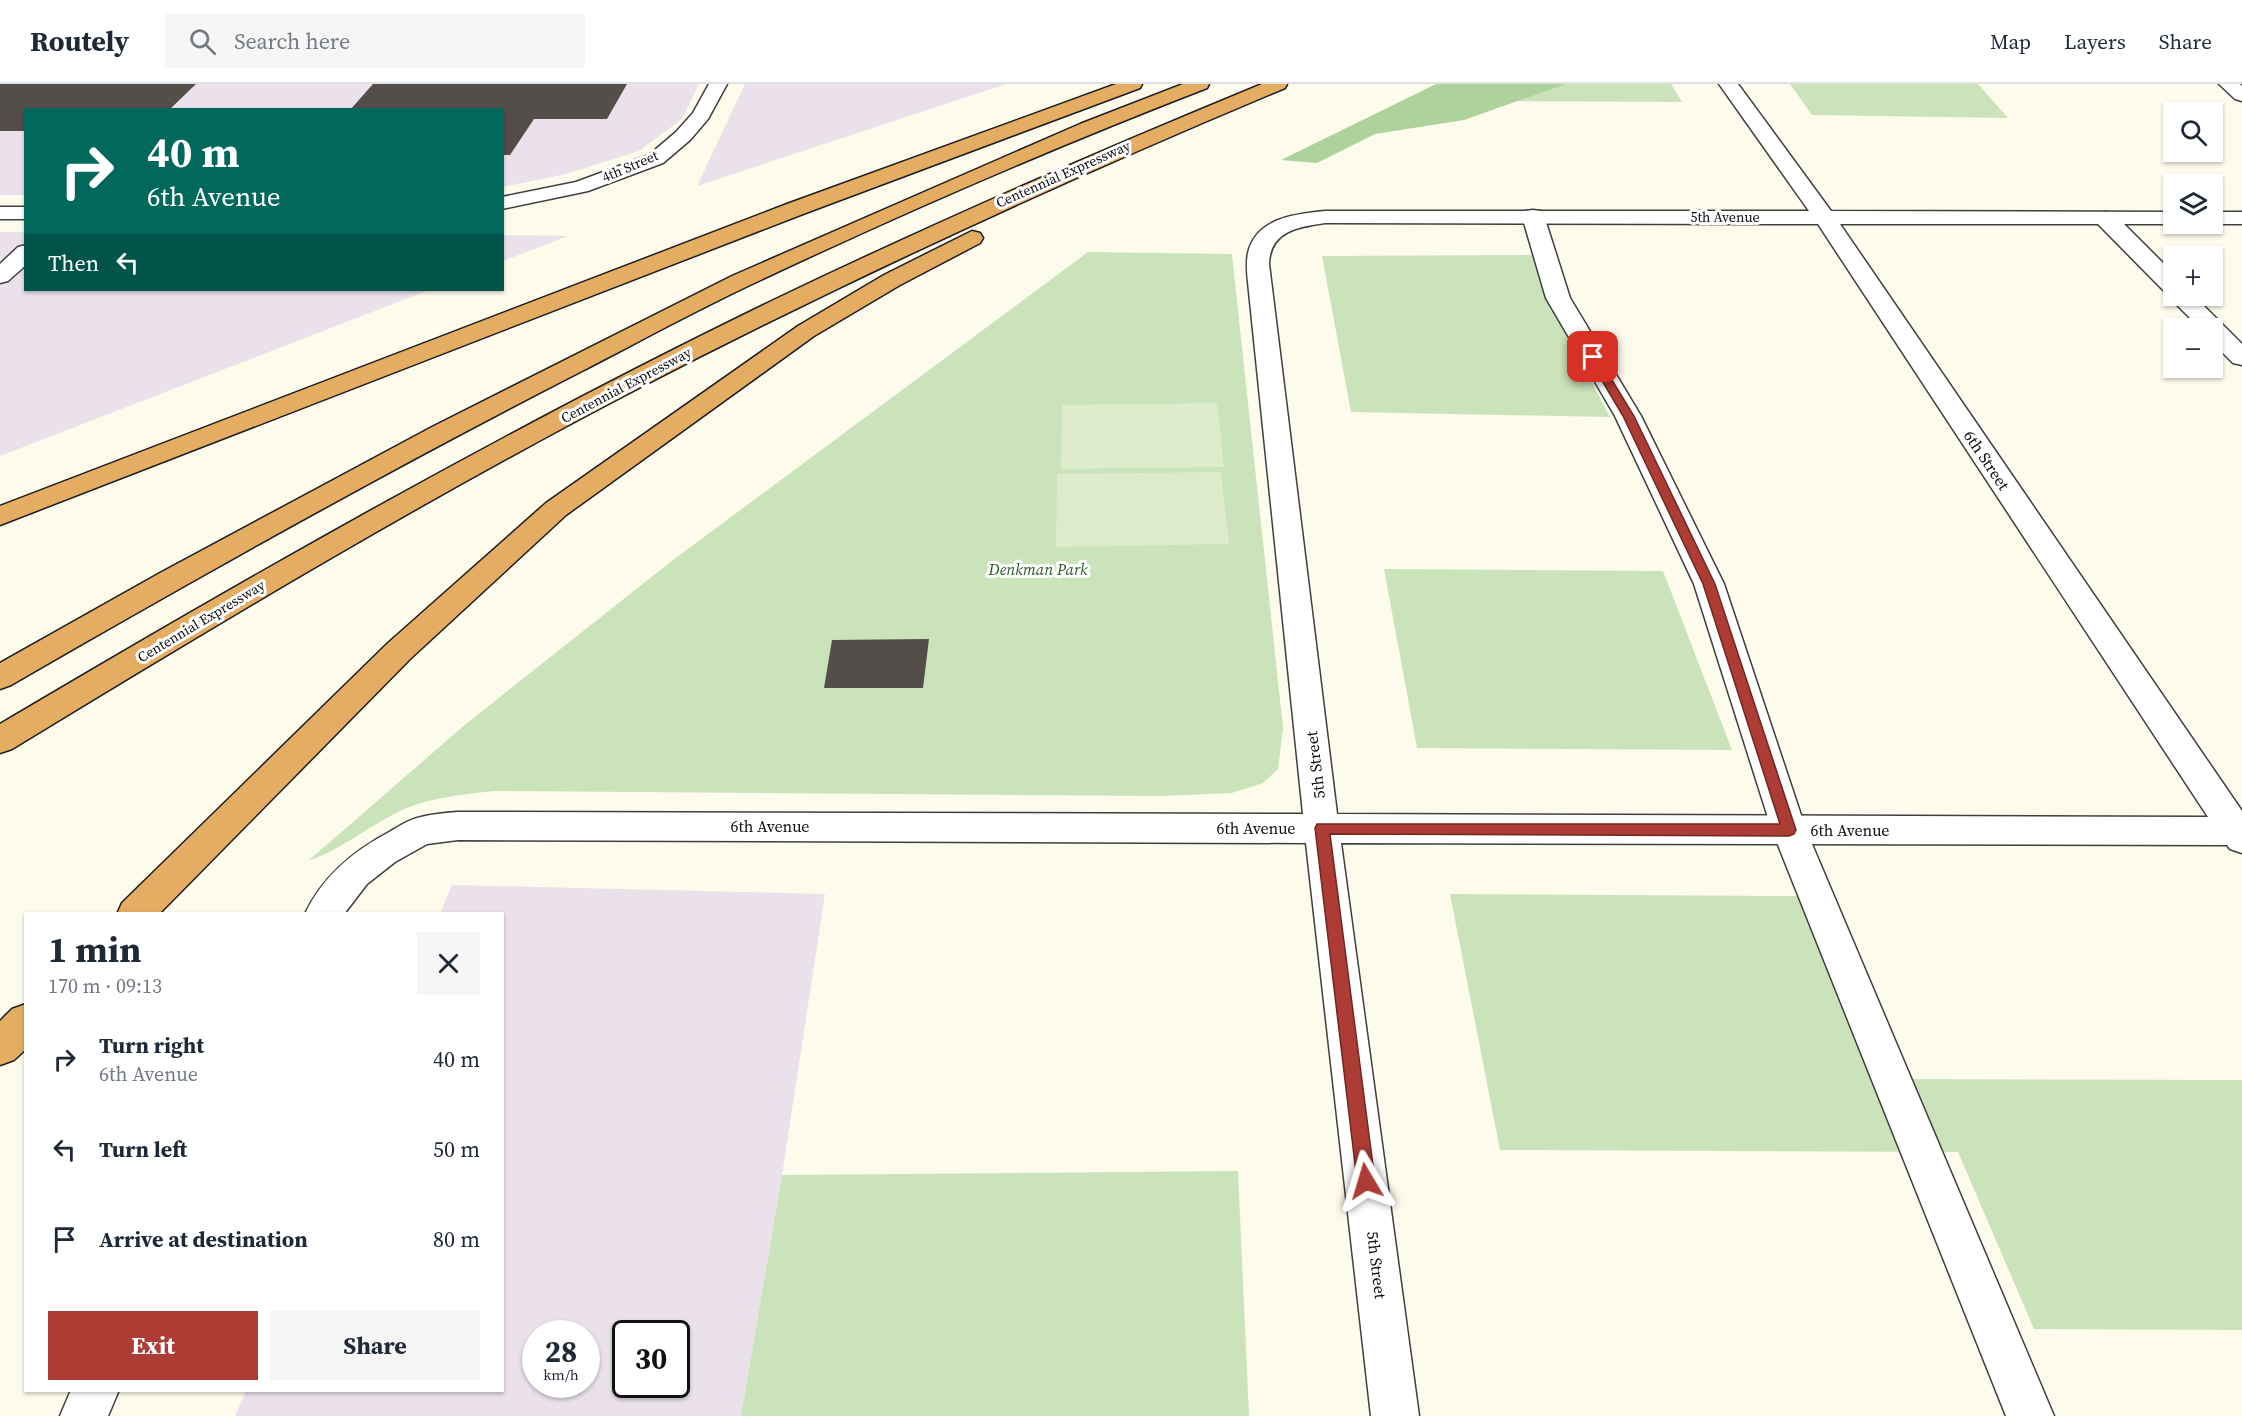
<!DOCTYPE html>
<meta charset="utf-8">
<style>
:root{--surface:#fff;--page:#f6f6f7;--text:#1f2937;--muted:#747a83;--line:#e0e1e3;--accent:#ac3c34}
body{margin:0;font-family:"Source Serif 4",serif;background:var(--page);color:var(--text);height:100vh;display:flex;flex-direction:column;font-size:22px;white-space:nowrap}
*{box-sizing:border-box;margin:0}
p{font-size:20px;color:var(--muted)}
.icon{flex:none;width:33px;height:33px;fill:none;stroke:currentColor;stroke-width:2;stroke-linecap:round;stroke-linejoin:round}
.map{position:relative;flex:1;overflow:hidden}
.side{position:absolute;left:24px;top:828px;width:480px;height:480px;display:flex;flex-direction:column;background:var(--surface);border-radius:0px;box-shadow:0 2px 4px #0004}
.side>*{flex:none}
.hud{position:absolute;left:24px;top:24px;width:480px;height:183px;border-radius:0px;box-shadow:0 2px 4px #0004;background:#00695c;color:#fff;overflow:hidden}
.buttons{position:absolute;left:2163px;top:18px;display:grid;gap:12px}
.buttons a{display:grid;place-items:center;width:60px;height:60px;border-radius:0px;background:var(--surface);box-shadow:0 2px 4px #0004;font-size:30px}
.speed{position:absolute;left:522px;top:1236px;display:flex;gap:12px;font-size:30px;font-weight:700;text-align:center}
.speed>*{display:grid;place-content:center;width:78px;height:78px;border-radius:50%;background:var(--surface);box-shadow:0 2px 4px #0004;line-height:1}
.speed small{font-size:15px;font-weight:400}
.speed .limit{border:3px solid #111;border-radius:9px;background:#fff;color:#111}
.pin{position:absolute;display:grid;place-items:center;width:51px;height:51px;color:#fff;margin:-26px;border-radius:12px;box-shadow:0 3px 9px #0006}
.me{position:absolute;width:66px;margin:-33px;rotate:353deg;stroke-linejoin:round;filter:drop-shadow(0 0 4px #0008)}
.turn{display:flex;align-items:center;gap:21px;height:126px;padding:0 24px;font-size:27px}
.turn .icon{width:78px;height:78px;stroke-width:2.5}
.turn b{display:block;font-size:42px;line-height:51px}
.then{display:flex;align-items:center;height:57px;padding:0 24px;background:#0003;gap:12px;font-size:22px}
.round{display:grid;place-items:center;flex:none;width:63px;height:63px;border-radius:0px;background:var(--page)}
.head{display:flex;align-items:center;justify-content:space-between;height:102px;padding:0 24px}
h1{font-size:36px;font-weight:700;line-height:45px}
.cta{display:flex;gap:12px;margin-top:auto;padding:12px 24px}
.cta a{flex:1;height:69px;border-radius:0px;background:var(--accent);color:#fff;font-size:24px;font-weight:700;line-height:69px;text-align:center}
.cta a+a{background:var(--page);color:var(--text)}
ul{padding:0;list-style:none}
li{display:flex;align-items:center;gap:18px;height:90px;padding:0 24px}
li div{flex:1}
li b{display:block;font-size:22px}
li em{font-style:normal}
header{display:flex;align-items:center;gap:36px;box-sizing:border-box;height:84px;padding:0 30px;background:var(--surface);border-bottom:2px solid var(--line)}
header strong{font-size:28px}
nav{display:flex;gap:33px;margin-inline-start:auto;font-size:21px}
.search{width:420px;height:54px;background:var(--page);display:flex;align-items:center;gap:15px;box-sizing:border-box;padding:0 21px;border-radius:0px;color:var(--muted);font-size:22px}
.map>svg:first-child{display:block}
.industrial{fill:#eae1ea;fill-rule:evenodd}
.green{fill:#cbe3ba}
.forest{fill:#aed29b}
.pitch{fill:#dcebcb}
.building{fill:#534e49}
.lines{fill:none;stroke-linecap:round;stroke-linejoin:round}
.lane-casing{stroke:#3f3f3f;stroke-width:3}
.street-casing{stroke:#3f3f3f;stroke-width:3}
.highway-casing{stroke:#1d1d1d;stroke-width:3}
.lane{fill:#fff;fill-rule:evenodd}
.street{fill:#fff;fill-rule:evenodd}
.highway{fill:#e4ad63;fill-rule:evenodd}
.route{fill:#ac3c34;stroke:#702722;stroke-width:1.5}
.labels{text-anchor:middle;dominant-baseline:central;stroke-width:6;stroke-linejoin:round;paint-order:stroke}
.far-street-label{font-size:14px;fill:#0c0c0c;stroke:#fff}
.street-label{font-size:16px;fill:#0c0c0c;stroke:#fff}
.park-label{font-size:16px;font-style:italic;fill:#295b24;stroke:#fff}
</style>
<header>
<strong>Routely</strong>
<div class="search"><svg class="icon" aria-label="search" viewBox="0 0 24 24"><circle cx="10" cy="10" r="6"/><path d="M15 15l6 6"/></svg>Search here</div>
<nav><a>Map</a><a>Layers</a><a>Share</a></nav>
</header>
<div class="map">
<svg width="2242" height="1332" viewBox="0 0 2242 1332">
<rect width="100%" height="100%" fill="#fdfbec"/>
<path class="industrial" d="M 0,0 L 699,0 L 682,35 L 639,67 L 566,90 L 503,103 L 502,26 L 26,26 L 25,111 L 0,111 Z
M 745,0 L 1006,0 L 697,102 Z
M 0,148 L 25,148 L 26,206 L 429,206 L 0,372 Z
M 503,151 L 568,152 L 503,177 Z
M 452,801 L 825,810 L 782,1091 L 741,1332 L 235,1332 L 246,1307 L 502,1306 L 502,830 L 440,829 ZM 536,1250 L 586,1250 L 586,1300 L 536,1300 ZM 626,1250 L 676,1250 L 676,1300 L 626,1300 Z"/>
<path class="green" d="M 1493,0 L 1671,0 L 1682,18 L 1499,17 Z
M 1790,0 L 1978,0 L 2008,34 L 1812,31 Z
M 1088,168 L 1232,170 L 1283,644 L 1278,685 L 1263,699 L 1232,709 L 1161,712 L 495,707 C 464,710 426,714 398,728 C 367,743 341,766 308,777 L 467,639 L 673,476 Z
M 1534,171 L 1549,217 L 1610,333 L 1351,328 L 1322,172 Z
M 1384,485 L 1663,487 L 1732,666 L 1417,664 Z
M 1450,810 L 1798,812 L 1872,995 L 2242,996 L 2242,1246 L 2034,1245 L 1958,1068 L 1500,1066 Z
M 1238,1087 L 1249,1332 L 741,1332 L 782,1091 Z"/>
<path class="forest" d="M 1436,0 L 1566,0 L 1464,36 L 1375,50 L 1317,79 L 1281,76 Z"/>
<path class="pitch" d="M 1217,319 L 1224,383 L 1061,385 L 1062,321 Z
M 1221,388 L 1229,460 L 1056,463 L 1057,390 Z"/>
<path class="building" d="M 0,0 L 196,0 L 169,26 L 26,26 L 26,47 L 0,47 Z
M 373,0 L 627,0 L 607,35 L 534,35 L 510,71 L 502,71 L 502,26 L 350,26 Z
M 929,555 L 923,604 L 824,604 L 832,556 Z"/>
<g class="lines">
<g class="lane-casing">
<path id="lane" d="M 1533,126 L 1541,127 L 1544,132 L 1570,214 L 1641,332 L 1724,500 L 1806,746 L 2054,1332 L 2006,1332 L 1772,746 L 1694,500 L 1615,332 L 1546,214 L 1522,132 L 1525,127 Z
M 2105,128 L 2113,129 L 2174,190 L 2174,212 L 2194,212 L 2242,260 L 2242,281 L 2233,279 L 2212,258 L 2212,244 L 2200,244 L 2173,217 L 2169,212 L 2171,210 L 2166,209 L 2097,139 L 2094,134 L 2097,129 Z
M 26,161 L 26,181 L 8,197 L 0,199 L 0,180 L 18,163 Z"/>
</g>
<g class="street-casing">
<path id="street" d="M 709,0 L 727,0 L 708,35 L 690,56 L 663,79 L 588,107 L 502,125 L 502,113 L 576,98 L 649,71 L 676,48 L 693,29 Z
M 1719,0 L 1738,0 L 1831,127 L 2174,128 L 2174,140 L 2178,140 L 1840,140 L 2242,727 L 2242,769 L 2230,765 L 2227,761 L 1341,759 L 1419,1332 L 1371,1332 L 1306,759 L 458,756 L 427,760 L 395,778 L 367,800 L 344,830 L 305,830 C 323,791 355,766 391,747 C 401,741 410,735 421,733 C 433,730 446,729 458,728 L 1303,730 L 1248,198 C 1247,189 1246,179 1248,169 C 1256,134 1295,130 1325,127 L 1809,127 ZM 1325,139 L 1818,140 L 2208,733 L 1337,730 L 1269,180 C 1270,147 1298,143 1325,139 Z
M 2219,0 L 2240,0 L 2242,2 L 2242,17 L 2235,15 Z
M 0,123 L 26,123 L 26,135 L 0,135 Z
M 2212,128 L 2242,128 L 2242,140 L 2208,140 L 2212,140 Z
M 71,1306 L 119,1306 L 108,1332 L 60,1332 Z"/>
</g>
<g class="highway-casing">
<path id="highway" d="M 1116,0 L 1142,0 L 1140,4 L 803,130 L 0,441 L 0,422 L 787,120 Z
M 1183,0 L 1209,0 L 1207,4 C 1052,64 900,130 750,201 C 693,228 638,258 582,287 C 389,386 199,492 11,601 L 0,605 L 0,579 L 160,489 L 432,343 L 732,192 L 1080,40 Z
M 1262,0 L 1287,0 L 1285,4 C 1065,96 849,195 637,305 C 423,416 217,540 12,665 L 0,669 L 0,640 C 255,489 513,342 780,213 C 939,137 1099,67 1262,0 Z
M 972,147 L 980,149 L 983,154 L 980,159 L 900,201 L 814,252 L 566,431 L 410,575 L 159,830 L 117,830 L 122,819 L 388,559 L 546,419 L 798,242 L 884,191 Z
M 26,920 L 26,965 L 14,976 L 0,981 L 0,937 L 12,925 Z"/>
</g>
<use href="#lane" class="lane"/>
<use href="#street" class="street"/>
<use href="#highway" class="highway"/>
</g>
<path class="route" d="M 1593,270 L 1598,273 L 1634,332 L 1715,500 L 1796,746 L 1794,750 L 1789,752 L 1330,750 L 1375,1097 L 1372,1103 L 1366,1106 L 1360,1103 L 1357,1097 L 1315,744 L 1317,740 L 1780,740 L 1703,500 L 1623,332 L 1588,273 Z"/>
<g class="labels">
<g class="far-street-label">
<text transform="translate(630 82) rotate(-23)">4th Street</text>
<text transform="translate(1063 90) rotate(-24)">Centennial Expressway</text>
<text x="1725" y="133">5th Avenue</text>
<text transform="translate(626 301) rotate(-28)">Centennial Expressway</text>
<text transform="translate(201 537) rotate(-31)">Centennial Expressway</text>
</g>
<g class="street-label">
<text transform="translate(1987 376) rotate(56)">6th Street</text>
<text transform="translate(1315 681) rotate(-97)">5th Street</text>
<text x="770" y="742">6th Avenue</text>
<text x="1256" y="744">6th Avenue</text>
<text x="1850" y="746">6th Avenue</text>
<text transform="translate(1377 1181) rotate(83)">5th Street</text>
</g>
<g class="park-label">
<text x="1038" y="485">Denkman Park</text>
</g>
</g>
</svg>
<div class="buttons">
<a><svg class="icon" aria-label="search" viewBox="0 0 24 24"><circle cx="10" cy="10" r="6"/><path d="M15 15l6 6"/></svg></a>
<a><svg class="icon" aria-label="layers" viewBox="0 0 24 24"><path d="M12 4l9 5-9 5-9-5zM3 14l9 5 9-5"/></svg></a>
<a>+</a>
<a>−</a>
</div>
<div class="speed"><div>28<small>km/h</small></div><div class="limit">30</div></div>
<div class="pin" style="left:1593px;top:273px;background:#d93025"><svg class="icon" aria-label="arrive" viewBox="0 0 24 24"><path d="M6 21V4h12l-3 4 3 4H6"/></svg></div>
<svg class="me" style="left:1366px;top:1097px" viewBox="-20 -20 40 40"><path d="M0-17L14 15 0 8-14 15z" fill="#ac3c34" stroke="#fff" stroke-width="4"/></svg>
<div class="hud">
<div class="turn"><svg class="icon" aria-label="right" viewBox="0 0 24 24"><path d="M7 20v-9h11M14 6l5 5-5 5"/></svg><div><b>40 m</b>6th Avenue</div></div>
<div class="then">Then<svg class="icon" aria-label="left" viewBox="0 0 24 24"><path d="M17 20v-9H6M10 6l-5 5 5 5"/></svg></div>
</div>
<section class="side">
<div class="head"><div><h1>1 min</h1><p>170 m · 09:13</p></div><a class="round"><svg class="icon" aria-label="close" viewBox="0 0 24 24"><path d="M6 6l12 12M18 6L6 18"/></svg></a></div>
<ul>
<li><svg class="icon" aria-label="right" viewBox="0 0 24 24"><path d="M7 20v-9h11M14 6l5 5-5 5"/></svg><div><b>Turn right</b><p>6th Avenue</p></div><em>40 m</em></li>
<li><svg class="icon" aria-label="left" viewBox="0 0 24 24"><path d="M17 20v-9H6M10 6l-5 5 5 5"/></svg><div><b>Turn left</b></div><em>50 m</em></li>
<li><svg class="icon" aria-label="arrive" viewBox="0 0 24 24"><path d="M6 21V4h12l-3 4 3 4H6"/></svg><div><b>Arrive at destination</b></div><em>80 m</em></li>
</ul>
<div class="cta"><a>Exit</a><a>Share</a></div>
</section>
</div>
